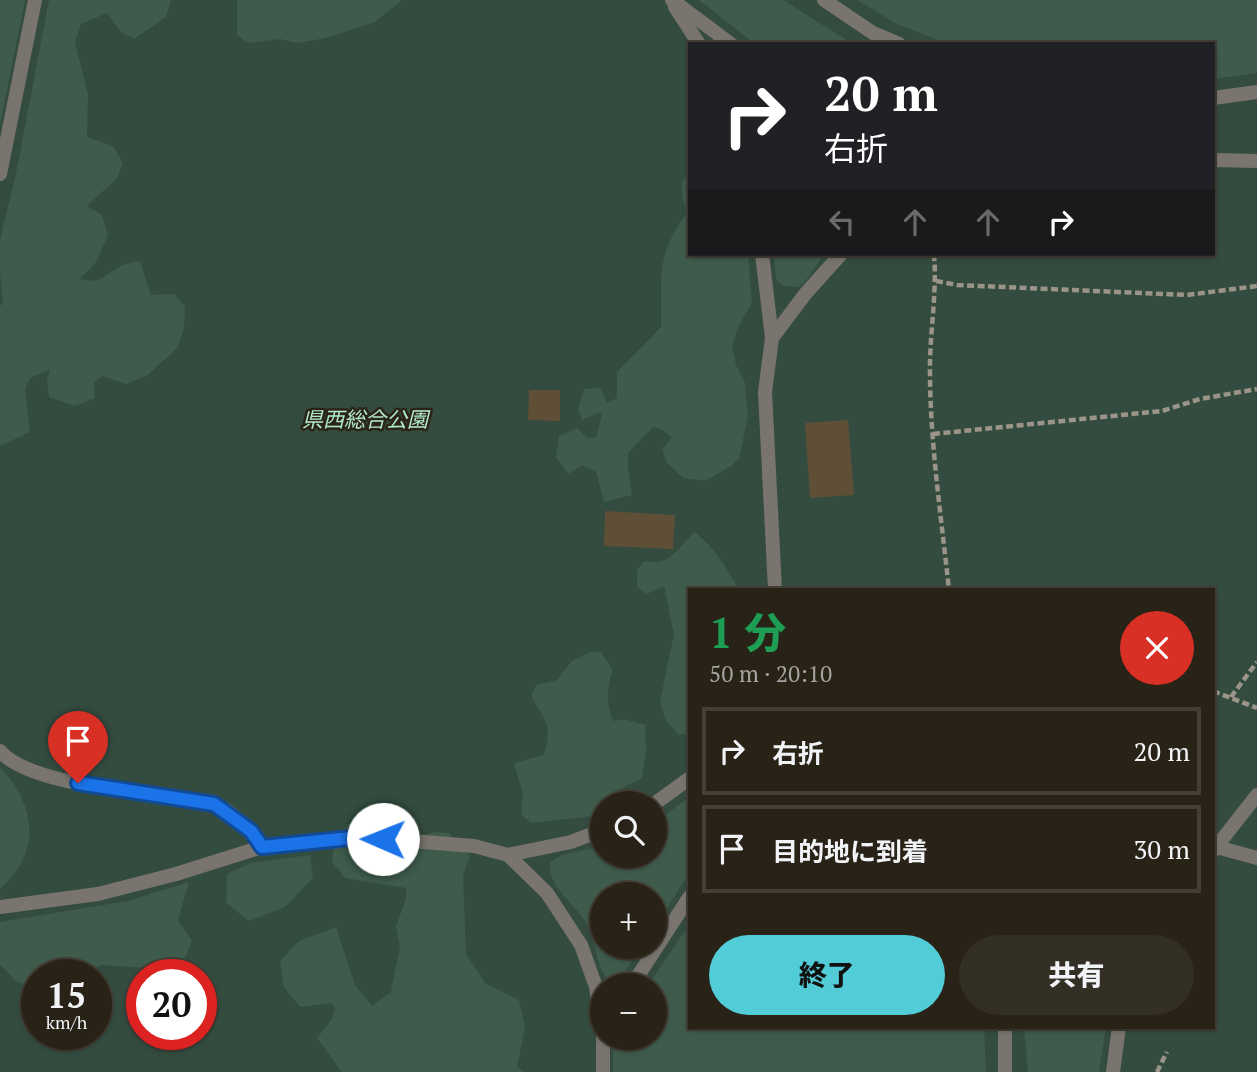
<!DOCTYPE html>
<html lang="ja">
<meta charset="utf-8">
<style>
:root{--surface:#282217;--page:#342f24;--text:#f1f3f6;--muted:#a5a4a1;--line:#443f36;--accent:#52ccd6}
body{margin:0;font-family:"PT Serif","Noto Sans JP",serif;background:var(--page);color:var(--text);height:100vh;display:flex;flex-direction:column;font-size:26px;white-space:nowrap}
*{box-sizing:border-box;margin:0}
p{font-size:23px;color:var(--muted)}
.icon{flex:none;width:38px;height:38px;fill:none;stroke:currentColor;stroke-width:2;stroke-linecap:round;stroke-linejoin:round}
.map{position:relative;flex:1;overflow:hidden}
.panel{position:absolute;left:688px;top:588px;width:527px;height:441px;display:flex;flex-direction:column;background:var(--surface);border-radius:0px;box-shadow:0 2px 5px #0004,0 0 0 2px var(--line)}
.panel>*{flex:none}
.banner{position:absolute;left:688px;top:42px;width:527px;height:214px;border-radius:0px;box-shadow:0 2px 5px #0004,0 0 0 2px var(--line);background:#202124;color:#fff;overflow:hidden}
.buttons{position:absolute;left:590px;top:791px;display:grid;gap:14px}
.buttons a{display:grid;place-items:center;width:77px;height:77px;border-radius:50%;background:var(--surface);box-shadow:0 2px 5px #0004,0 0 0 2px var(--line);font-size:35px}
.speed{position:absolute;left:21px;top:959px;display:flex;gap:14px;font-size:35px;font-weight:700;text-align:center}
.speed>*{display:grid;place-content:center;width:91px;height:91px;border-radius:50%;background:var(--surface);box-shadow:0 2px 5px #0004,0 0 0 2px var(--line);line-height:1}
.speed small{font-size:18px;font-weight:400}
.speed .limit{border:10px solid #d22;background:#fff;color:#111}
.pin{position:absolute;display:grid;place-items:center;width:60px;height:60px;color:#fff;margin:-72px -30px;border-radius:50% 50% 50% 0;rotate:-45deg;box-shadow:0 0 7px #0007}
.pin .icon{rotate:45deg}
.me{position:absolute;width:77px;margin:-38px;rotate:271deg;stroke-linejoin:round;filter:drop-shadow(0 0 5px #0008)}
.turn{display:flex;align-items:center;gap:24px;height:147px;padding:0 21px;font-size:32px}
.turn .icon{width:91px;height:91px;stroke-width:2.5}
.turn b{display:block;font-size:49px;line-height:60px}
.lanes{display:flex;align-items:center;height:66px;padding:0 21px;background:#0003;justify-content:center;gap:35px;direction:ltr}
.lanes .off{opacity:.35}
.round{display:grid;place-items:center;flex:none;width:74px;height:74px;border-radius:37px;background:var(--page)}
.overview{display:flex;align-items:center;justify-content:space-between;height:119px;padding:0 21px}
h1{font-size:42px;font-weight:800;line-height:52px;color:#1e9e55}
.button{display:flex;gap:14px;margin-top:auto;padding:14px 21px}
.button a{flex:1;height:80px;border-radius:42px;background:var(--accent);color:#111;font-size:28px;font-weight:800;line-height:80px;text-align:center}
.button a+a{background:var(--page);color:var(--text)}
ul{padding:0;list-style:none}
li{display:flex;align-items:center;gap:21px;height:88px;margin:0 14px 10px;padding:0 7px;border:4px solid var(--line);border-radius:0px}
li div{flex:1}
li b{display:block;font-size:26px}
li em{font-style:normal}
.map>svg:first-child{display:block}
.green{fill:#344c40;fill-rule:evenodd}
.forest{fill:#3e5b4c}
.building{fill:#5e4f36}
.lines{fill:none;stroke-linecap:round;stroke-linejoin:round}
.path{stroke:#9b9489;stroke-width:4.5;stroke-dasharray:7 3.5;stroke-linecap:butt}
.service{stroke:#79756e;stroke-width:14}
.route-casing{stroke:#114b97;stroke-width:18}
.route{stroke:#1a73e8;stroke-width:12}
.labels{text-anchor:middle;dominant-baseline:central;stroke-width:5;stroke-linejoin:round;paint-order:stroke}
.park-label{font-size:21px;font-style:italic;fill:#afe9cb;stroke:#2b2316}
</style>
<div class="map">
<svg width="1257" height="1072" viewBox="0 0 1257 1072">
<rect width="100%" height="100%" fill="#352d1f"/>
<path class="green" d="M 0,0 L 1257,0 L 1257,1072 L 0,1072 ZM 690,44 L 1213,44 L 1213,254 L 690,254 ZM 690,590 L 1213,590 L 1213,1027 L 690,1027 ZM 602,803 L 654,803 L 654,856 L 602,856 ZM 602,894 L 654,894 L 654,947 L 602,947 ZM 37,975 L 96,975 L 96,1034 L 37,1034 ZM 142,975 L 201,975 L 201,1034 L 142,1034 ZM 602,985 L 654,985 L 654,1038 L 602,1038 Z"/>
<path class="forest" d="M 0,0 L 25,0 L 0,125 Z
M 49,0 L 171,0 L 166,17 L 134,39 L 121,32 L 107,13 L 81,24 L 75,42 L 88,95 L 87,137 L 113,146 L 123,163 L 117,178 L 87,206 L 102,215 L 108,235 L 96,262 L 80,279 L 97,281 L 122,265 L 140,261 L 151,295 L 174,294 L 185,306 L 184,329 L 177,348 L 148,375 L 126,384 L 102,376 L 94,383 L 95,398 L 75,406 L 49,397 L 47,381 L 50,369 L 30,378 L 25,390 L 30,432 L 0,446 L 0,307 L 3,300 L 0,273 L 0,240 L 16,174 Z
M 237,0 L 402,0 L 375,22 L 326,38 L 297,43 L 280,39 L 247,43 L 237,35 Z
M 699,0 L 783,0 L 853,44 L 755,44 Z
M 857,0 L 1257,0 L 1257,73 L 1213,79 L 1213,44 L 948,44 L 897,24 Z
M 689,174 L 690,254 L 748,254 L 752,303 L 738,327 L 732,346 L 736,365 L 745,383 L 748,416 L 739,459 L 731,466 L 705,481 L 683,478 L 667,463 L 662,450 L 672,437 L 661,429 L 653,427 L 628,453 L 628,467 L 632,495 L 604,502 L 596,471 L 582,465 L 568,474 L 556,457 L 559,436 L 577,428 L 587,438 L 596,437 L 601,419 L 601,412 L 582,420 L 578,409 L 584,389 L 600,388 L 607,403 L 617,398 L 617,372 L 661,327 C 662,278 655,255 687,213 L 682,197 L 682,181 Z
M 774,254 L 824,254 L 807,279 L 799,287 L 784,286 L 776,279 Z
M 695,532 C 715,548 726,567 739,590 L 690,590 L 689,734 L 679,735 L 665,719 L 660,702 L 674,634 L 664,586 L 647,594 L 637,586 L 637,570 L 644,561 C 671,567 677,548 695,532 Z
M 590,652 L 601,652 L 613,670 C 606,688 606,703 613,721 L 624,719 L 645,725 L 646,752 L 642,778 L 614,792 L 609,803 L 602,803 L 602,815 L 531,823 L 521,814 L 523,794 L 514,763 L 544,755 C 553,721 545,723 531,695 L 537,685 L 557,680 L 572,661 Z
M 0,767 C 36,804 42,853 0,889 Z
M 689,797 L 689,873 L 655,927 L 654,894 L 602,894 L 602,947 L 641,947 L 620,979 L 611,982 C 595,968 597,944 588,926 C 576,903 548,890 550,862 L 562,855 L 602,846 L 602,856 L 654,856 L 655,823 Z
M 367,823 L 384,828 L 397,847 L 433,832 L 449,833 L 470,856 L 463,875 L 466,954 L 486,984 L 519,1000 L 525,1027 L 517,1067 L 524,1072 L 342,1072 L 317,1038 L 331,1020 L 336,1008 L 331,1003 L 300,1007 L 284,987 L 280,961 L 299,941 L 336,927 L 355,985 L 372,1006 L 391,992 L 400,947 L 396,926 L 406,899 L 406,888 L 345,878 L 332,862 L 335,835 L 348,824 Z
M 310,855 L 313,878 L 285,907 L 249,921 L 226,903 L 227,874 L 251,863 Z
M 189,882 L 178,920 L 192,941 L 180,970 L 101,965 L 80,975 L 37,975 L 37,987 L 17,982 L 0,964 L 0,922 L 128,901 Z
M 689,925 L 690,1027 L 984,1027 L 986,1072 L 613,1072 L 613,1044 L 617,1038 L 654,1038 L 654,985 L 648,985 Z
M 1024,1027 L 1106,1027 L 1099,1072 L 1028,1072 Z"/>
<path class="building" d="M 529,390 L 560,390 L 560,421 L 528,420 Z
M 848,420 L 854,495 L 810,498 L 805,423 Z
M 605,511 L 675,515 L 673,549 L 604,546 Z"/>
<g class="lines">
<path class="path" d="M 934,254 C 937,290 931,324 930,360 C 929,437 941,514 949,590
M 936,281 L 957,285 L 1187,295 L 1257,286
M 933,434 L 1162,411 L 1200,399 L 1257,389
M 1213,691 L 1257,708
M 1231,697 L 1257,662
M 1157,1072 L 1167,1052"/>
<path class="service" d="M 672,0 L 731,44
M 824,0 L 873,33 L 899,44
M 675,7 L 699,44
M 1213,98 L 1257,92
M 1213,160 L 1257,161
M 0,174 L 35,0
M 762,254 L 772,338 L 765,392 L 775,590
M 772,338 L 806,293 L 841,254
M 0,751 C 28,784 137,792 181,799 C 191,801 204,801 214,804 C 234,811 250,830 262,847
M 654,804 L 690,778
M 1213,846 L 1257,858
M 1213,851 L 1257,795
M 508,855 L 571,842 L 602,830
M 0,907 L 98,894 L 176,874 L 262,847 L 361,837 L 474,846 L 508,855 L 547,893 L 581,945 L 596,987 L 602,1026
M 632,985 L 690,896
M 603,1038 L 603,1072
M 1005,1072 L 1005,1027
M 1113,1072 L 1119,1027"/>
</g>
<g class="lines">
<g class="route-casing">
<path id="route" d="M 78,783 L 214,804 L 251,831 L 262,847 L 361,837 L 383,839"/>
</g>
<use href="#route" class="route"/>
</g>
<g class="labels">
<g class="park-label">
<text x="365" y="419">県西総合公園</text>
</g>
</g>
</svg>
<div class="buttons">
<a><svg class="icon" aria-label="search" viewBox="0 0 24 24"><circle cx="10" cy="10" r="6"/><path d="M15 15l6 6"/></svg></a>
<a>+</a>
<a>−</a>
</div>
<div class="speed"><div>15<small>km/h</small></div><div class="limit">20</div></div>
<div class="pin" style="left:78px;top:783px;background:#d93025"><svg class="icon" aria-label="arrive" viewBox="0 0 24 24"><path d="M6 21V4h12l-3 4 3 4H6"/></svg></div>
<svg class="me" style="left:383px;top:839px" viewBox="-20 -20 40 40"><circle r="19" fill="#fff"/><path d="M0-13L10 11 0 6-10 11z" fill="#1a73e8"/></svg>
<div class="banner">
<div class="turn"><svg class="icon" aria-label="right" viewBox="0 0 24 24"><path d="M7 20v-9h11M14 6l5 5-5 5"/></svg><div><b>20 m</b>右折</div></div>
<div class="lanes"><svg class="icon off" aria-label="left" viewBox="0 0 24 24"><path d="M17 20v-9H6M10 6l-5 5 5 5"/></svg><svg class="icon off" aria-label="ahead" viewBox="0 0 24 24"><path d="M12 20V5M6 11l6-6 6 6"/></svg><svg class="icon off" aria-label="ahead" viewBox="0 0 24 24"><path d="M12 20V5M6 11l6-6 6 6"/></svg><svg class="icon" aria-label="right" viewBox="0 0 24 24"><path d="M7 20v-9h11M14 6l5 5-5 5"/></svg></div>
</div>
<section class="panel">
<div class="overview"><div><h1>1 分</h1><p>50 m · 20:10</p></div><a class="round" style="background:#d93025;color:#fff"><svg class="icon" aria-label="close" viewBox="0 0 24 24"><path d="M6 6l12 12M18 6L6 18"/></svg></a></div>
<ul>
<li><svg class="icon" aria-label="right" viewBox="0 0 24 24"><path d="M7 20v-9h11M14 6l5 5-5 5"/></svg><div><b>右折</b></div><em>20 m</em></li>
<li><svg class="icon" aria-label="arrive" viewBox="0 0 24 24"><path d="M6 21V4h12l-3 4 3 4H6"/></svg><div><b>目的地に到着</b></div><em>30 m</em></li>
</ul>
<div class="button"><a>終了</a><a>共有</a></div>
</section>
</div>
